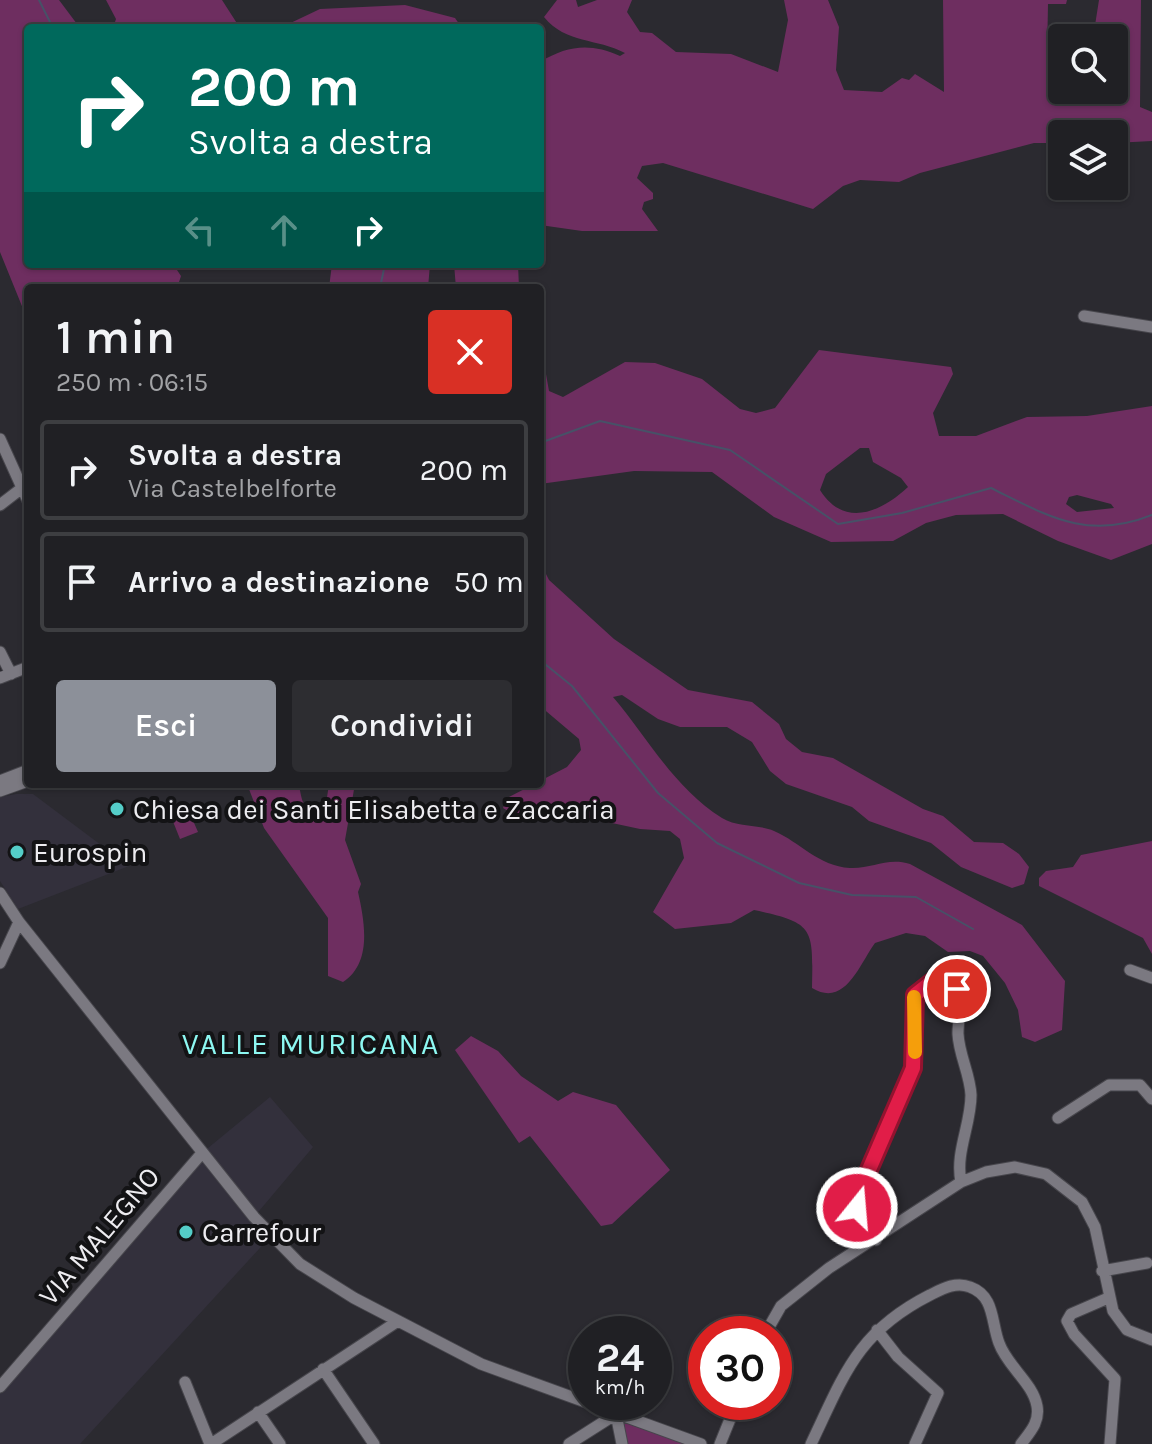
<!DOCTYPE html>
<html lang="it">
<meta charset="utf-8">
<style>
:root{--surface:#202024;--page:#2d2d31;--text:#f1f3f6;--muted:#a2a3a6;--line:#3d3e41;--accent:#8c9099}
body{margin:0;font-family:Karla,sans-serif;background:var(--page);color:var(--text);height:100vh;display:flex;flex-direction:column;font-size:30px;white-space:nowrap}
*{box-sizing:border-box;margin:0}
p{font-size:26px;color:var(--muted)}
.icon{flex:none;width:44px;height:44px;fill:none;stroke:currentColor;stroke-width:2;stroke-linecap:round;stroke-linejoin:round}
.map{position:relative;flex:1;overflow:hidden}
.sheet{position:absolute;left:24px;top:284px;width:520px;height:504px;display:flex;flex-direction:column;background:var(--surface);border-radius:8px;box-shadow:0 2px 6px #0004,0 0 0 2px var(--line)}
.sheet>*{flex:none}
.guide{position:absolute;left:24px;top:24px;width:520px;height:244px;border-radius:8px;box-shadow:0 2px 6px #0004,0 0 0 2px var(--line);background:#00695c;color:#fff;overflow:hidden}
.tools{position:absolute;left:1048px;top:24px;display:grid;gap:16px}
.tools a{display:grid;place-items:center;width:80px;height:80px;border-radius:8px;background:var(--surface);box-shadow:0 2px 6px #0004,0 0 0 2px var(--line);font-size:40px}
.speed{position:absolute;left:568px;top:1316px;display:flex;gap:16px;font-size:40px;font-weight:700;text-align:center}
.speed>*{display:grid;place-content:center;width:104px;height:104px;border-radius:50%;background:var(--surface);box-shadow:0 2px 6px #0004,0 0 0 2px var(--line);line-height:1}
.speed small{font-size:20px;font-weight:400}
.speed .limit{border:12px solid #d22;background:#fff;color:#111}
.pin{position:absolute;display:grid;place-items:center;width:68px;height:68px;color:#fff;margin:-34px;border:4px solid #fff;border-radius:50%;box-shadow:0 2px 8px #0007}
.me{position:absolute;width:88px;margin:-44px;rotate:17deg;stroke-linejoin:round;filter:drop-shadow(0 0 6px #0008)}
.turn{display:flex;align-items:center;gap:28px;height:168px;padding:0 32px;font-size:36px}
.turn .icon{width:104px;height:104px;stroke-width:2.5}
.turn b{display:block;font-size:56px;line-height:68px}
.lanes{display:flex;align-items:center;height:76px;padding:0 32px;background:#0003;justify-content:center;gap:40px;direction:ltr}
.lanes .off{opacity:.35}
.round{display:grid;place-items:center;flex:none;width:84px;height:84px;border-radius:8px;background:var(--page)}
.overview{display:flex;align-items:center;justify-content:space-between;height:136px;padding:0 32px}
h1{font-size:48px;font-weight:600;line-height:60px}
.cta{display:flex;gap:16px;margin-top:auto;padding:16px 32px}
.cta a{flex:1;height:92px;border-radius:8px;background:var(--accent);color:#fff;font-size:32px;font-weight:600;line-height:92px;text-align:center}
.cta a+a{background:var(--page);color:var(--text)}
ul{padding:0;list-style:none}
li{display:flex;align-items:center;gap:24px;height:100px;margin:0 16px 12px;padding:0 16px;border:4px solid var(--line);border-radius:8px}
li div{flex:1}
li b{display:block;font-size:30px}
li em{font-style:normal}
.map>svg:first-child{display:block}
.built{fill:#33303c}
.green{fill:#6e2e60;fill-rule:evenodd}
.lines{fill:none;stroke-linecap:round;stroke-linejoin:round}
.stream{stroke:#475167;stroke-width:2}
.minor-casing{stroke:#47464c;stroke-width:13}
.minor{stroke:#7b7981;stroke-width:11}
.route-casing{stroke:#92132f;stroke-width:20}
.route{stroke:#e11d48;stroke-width:14}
.slow{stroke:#f59e0b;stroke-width:14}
.poi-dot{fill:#54cdc8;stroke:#131315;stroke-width:3}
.labels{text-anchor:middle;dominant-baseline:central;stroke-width:8;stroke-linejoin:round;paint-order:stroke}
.poi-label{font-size:28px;fill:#edecf0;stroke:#131315;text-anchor:start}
.street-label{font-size:28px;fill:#edecf0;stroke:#131315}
.neighbourhood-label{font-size:30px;letter-spacing:2px;fill:#8df8f2;stroke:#131315}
</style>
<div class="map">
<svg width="1152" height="1444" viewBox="0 0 1152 1444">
<rect width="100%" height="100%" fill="#2b2a30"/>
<path class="built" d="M 16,794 L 33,794 L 129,866 L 18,909 L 0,881 L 0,797 Z
M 270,1097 L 313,1147 L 254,1217 L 270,1237 L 80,1444 L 0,1444 L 0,1387 L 202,1153 Z"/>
<path class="green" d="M 0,0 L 59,0 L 80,28 L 28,28 L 28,264 L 173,264 L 181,276 L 177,288 L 28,288 L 28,321 L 0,252 Z
M 106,0 L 222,0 L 240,28 L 113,28 L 116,19 Z
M 557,0 L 576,0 L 578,7 L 597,0 L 632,0 L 627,12 L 640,32 L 652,33 L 676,52 L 731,54 L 778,72 L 788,20 L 784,0 L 828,0 L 839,27 L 836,70 L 844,90 L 882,92 L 902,78 L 909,80 L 915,74 L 944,92 L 943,0 L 1067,0 L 1066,4 L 1048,4 L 1047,57 L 1062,60 L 1062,90 L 1114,90 L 1114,38 L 1093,38 L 1099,0 L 1141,0 L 1140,107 L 1152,112 L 1152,141 L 1114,143 L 1114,134 L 1062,134 L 1062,143 L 1034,143 L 920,173 L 899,182 L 860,180 L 843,186 L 813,209 L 663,163 L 642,166 L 637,178 L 653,193 L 653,199 L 644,202 L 642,209 L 658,231 L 582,231 L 540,225 L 540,62 C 568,45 591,43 620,56 L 625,53 C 597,38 566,44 544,17 Z
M 405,5 L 455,18 L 462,28 L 280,28 L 320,9 Z
M 332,264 L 430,264 L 428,288 L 329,288 Z
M 454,264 L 518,264 L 519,288 L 456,288 Z
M 540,340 L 549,391 L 563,397 L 625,362 L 655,363 L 702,379 L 740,409 L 756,413 L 775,408 L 819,350 L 951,367 L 953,374 L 933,413 L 939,436 L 976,436 L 1027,417 L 1087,416 L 1152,406 L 1152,544 L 1111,560 L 1058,541 L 1003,514 L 956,515 L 926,523 L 893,541 L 831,542 L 774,517 L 712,472 L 634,471 L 540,484 ZM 860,448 L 869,448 L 873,462 L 901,478 L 908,487 C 880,513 844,528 820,490 L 826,474 ZM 1077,495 L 1111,504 L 1114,508 L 1077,512 L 1066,504 L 1069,497 Z
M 540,562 L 549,580 L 614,639 L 688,690 L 752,702 L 779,724 L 786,739 L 802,752 L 833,758 L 923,809 L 943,816 L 974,842 L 1003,843 L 1019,854 L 1029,867 L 1024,884 L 1012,888 L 961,867 L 931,843 L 869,821 L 852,807 L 786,784 L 770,771 L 752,742 L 727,727 L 680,727 L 658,719 L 622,695 L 613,697 C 648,738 674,788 722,818 C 738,828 759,824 774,831 C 800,842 818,866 850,868 C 872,869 887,857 910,864 L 1022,925 L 1065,981 L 1062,1030 L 1035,1042 L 1022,1037 L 1018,1010 L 1005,983 L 983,956 L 970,951 L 948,952 L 925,936 L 906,933 L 875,943 C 859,965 845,1008 812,988 C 813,928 815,923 754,910 L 731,923 L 675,929 L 653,912 L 684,858 L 680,839 L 670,831 L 640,829 L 556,811 L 534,810 L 513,814 L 503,808 L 507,798 L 567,767 L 581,750 L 579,739 L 540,706 Z
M 247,784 L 299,784 C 302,805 305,813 325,821 L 331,816 L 326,804 L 329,784 L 355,784 L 345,840 L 361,884 L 358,892 C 365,923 372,963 343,982 L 328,976 L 328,918 L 264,828 Z
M 185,802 L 198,832 L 180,839 L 168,809 Z
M 1152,841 L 1152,954 L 1143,938 L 1039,886 L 1039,878 L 1046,871 L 1073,867 L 1081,855 Z
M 471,1036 L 498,1051 L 521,1076 L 558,1101 L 573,1092 L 616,1105 L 670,1170 L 612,1224 L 601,1226 L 530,1136 L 519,1143 L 455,1050 Z
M 623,1422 L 686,1444 L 626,1444 Z"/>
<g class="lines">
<path class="stream" d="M 39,0 L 53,28
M 380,288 L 385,264
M 540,443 L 600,421 L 730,450 L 838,524 L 902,513 L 991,488 C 1048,516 1087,541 1152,515
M 540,660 L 572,686 L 658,793 L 717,843 L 799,883 L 852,895 L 916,897 L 973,929"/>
<g class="minor-casing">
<path id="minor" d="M 1084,316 L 1152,327
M 0,439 L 28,501
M 0,505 L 22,488
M 0,652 L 11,674
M 0,678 L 28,667
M 0,781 L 28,770
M 0,791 L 28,781
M 0,893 L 19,922 L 254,1217 L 300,1264 L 354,1298 L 481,1364 L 701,1444
M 0,963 L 19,922
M 1130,970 L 1152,978
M 1058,1118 L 1109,1085 L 1140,1085 L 1152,1099
M 876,1240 L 857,1208 L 857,1199 C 871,1154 901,1113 913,1067 C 921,1039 896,988 937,980 C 975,985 957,1011 958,1034 C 959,1055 970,1074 971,1095 C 971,1125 955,1152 961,1182
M 1102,1271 L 1147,1263
M 1108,1298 L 1071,1314 L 1067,1321 L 1074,1334 L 1115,1379 L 1110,1444
M 877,1330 L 898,1357 L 938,1393 L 915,1444
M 765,1334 L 781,1306 L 829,1268 L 961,1182 L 986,1172 L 1015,1167 L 1046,1174 L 1082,1202 L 1095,1227 L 1113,1311 L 1127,1330 L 1152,1340
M 323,1369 L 374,1444
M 185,1382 L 210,1444
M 0,1387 L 202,1153
M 258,1412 L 280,1444
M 211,1444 L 398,1321
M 569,1444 L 616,1414 L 622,1444
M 720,1444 L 737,1402
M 811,1444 C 844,1375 857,1332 930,1295 C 942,1289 956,1281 970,1287 C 995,1296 991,1322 999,1343 C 1007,1366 1033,1383 1037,1406 C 1040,1422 1030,1432 1021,1444"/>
</g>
<use href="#minor" class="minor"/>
</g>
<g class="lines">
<g class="route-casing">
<path id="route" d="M 857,1208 L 858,1195 L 913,1068 L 915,995 L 934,980 L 947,982 L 957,989"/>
</g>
<use href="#route" class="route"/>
<path class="slow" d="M 914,997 L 915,1052"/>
</g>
<g class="poi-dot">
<circle cx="117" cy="809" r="8"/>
<circle cx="17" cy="852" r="8"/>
<circle cx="186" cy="1232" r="8"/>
</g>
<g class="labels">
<g class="poi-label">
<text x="133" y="809">Chiesa dei Santi Elisabetta e Zaccaria</text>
<text x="33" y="852">Eurospin</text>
<text x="202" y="1232">Carrefour</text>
</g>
<g class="street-label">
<text transform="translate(99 1236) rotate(-50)">VIA MALEGNO</text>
</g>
<g class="neighbourhood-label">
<text x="311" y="1044">VALLE MURICANA</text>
</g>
</g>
</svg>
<div class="tools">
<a><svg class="icon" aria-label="search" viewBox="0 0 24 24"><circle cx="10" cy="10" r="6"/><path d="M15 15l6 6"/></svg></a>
<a><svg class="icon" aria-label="layers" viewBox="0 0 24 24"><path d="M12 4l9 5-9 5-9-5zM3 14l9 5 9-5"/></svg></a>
</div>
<div class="speed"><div>24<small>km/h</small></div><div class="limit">30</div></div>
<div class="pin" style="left:957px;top:989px;background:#d93025"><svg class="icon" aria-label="arrive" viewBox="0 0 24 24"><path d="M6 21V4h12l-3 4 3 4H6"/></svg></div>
<svg class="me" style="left:857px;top:1208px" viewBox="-20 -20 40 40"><circle r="17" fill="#e11d48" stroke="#fff" stroke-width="3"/><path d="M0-11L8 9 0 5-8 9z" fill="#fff"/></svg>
<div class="guide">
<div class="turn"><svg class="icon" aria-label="right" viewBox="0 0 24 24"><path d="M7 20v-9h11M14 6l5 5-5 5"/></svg><div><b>200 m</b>Svolta a destra</div></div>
<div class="lanes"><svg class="icon off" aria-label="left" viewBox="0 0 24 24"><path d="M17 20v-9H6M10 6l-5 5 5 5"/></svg><svg class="icon off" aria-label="ahead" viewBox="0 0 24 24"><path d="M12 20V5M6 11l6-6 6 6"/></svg><svg class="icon" aria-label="right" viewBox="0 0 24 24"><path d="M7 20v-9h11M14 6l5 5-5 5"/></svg></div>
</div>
<section class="sheet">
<div class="overview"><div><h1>1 min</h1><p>250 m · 06:15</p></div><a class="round" style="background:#d93025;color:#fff"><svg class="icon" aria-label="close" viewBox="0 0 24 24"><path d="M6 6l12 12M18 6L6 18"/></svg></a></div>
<ul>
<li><svg class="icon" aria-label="right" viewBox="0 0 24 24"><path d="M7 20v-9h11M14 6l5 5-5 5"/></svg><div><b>Svolta a destra</b><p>Via Castelbelforte</p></div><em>200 m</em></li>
<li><svg class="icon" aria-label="arrive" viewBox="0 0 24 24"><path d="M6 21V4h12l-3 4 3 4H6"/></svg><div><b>Arrivo a destinazione</b></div><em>50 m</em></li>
</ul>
<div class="cta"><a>Esci</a><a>Condividi</a></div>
</section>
</div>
